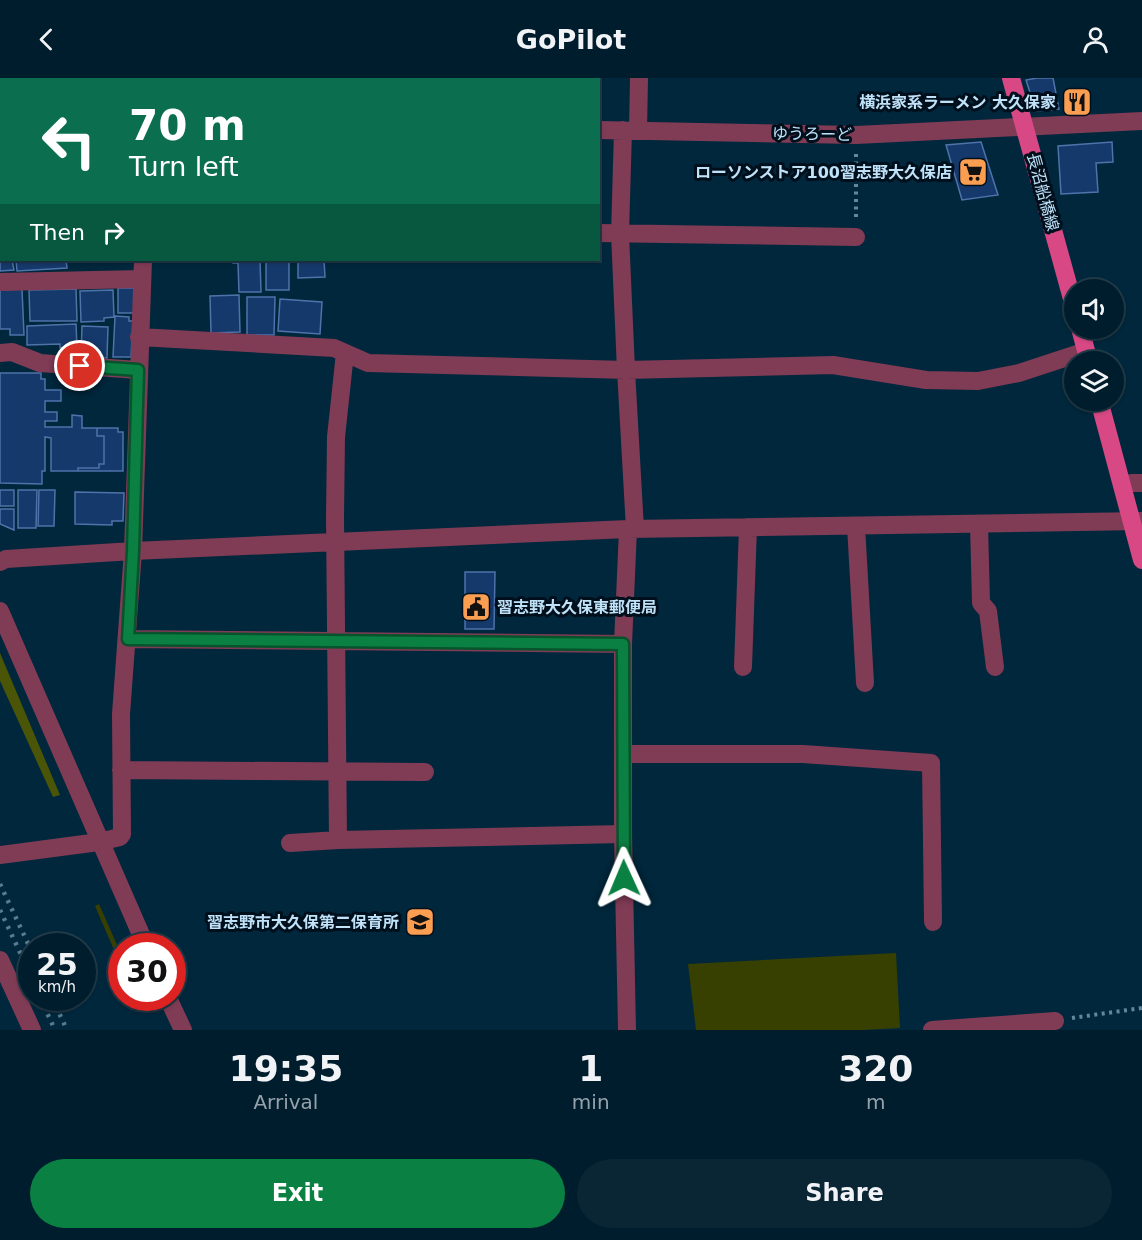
<!DOCTYPE html>
<meta charset="utf-8">
<style>
:root{--surface:#001d2d;--page:#0a2635;--text:#f1f3f6;--muted:#95a2aa;--line:#223b49;--accent:#0b8043}
body{margin:0;font-family:"DejaVu Sans","Noto Sans JP",sans-serif;background:var(--page);color:var(--text);height:100vh;display:flex;flex-direction:column;font-size:22px;white-space:nowrap}
*{box-sizing:border-box;margin:0}
p{font-size:20px;color:var(--muted)}
.icon{flex:none;width:33px;height:33px;fill:none;stroke:currentColor;stroke-width:2;stroke-linecap:round;stroke-linejoin:round}
.map{position:relative;height:952px;overflow:hidden}
.details{display:flex;flex-direction:column;background:var(--surface);flex:1}
.details>*{flex:none}
.top-card{position:absolute;left:0px;top:0px;width:600px;height:183px;box-shadow:0 2px 4px #0004,0 0 0 2px var(--line);background:#0b6e4f;color:#fff;overflow:hidden}
.buttons{position:absolute;left:1064px;top:201px;display:grid;gap:12px}
.buttons a{display:grid;place-items:center;width:60px;height:60px;border-radius:50%;background:var(--surface);box-shadow:0 2px 4px #0004,0 0 0 2px var(--line);font-size:30px}
.speed{position:absolute;left:18px;top:855px;display:flex;gap:12px;font-size:30px;font-weight:700;text-align:center}
.speed>*{display:grid;place-content:center;width:78px;height:78px;border-radius:50%;background:var(--surface);box-shadow:0 2px 4px #0004,0 0 0 2px var(--line);line-height:1}
.speed small{font-size:15px;font-weight:400}
.speed .limit{border:9px solid #d22;background:#fff;color:#111}
.pin{position:absolute;display:grid;place-items:center;width:51px;height:51px;color:#fff;margin:-26px;border:3px solid #fff;border-radius:50%;box-shadow:0 2px 6px #0007}
.me{position:absolute;width:66px;margin:-33px;rotate:359deg;stroke-linejoin:round;filter:drop-shadow(0 0 4px #0008)}
.turn{display:flex;align-items:center;gap:21px;height:126px;padding:0 30px;font-size:27px}
.turn .icon{width:78px;height:78px;stroke-width:2.5}
.turn b{display:block;font-size:42px;line-height:51px}
.then{display:flex;align-items:center;height:57px;padding:0 30px;background:#0003;gap:12px;font-size:22px}
.eta{display:flex;justify-content:space-evenly;align-items:center;height:102px;text-align:center}
.eta b{font-size:36px;font-weight:700;line-height:42px}
.primary-button{display:flex;gap:12px;margin-top:auto;padding:12px 30px}
.primary-button a{flex:1;height:69px;border-radius:36px;background:var(--accent);color:#fff;font-size:24px;font-weight:700;line-height:69px;text-align:center}
.primary-button a+a{background:var(--page);color:var(--text)}
header{display:flex;justify-content:space-between;align-items:center;height:78px;padding:0 30px;background:var(--surface);font-size:27px;font-weight:700}
.map>svg:first-child{display:block}
.green{fill:#374000}
.forest{fill:#4b5507}
.building{fill:#16396b;stroke:#4e73aa;stroke-width:1.5}
.lines{fill:none;stroke-linecap:round;stroke-linejoin:round}
.path{stroke:#63879d;stroke-width:4;stroke-dasharray:3 4.5;stroke-linecap:butt}
.minor{stroke:#803b55;stroke-width:18}
.major{stroke:#d84885;stroke-width:18}
.rail{stroke:#577b91;stroke-width:4.5;stroke-dasharray:3 6;stroke-linecap:butt}
.route-casing{stroke:#07532c;stroke-width:15}
.route{stroke:#0b8043;stroke-width:10}
.labels{text-anchor:middle;dominant-baseline:central;stroke-width:6;stroke-linejoin:round;paint-order:stroke}
.poi-label{font-size:16px;font-weight:bold;fill:#c0e2f9;stroke:#000f1c;text-anchor:end}
.street-label{font-size:16px;fill:#c0e2f9;stroke:#000f1c}
</style>
<header><svg class="icon" aria-label="back" viewBox="0 0 24 24"><path d="M15 5l-7 7 7 7"/></svg>GoPilot<svg class="icon" aria-label="person" viewBox="0 0 24 24"><circle cx="12" cy="8" r="4"/><path d="M4 21q1-7 8-7t8 7"/></svg></header>
<div class="map">
<svg width="1142" height="952" viewBox="0 0 1142 952">
<rect width="100%" height="100%" fill="#00273c"/>
<path class="green" d="M 99,826 L 121,876 L 121,888 L 95,828 Z
M 896,875 L 900,950 L 864,952 L 696,952 L 688,886 Z"/>
<path class="forest" d="M 0,575 L 60,717 L 53,719 L 0,603 Z"/>
<path class="building" d="M 0,0 L 61,0 L 60,2 L 2,2 L 0,21 Z
M 70,0 L 113,0 L 113,2 L 70,2 Z
M 130,0 L 160,0 L 160,2 L 130,2 Z
M 321,0 L 357,0 L 357,2 L 321,2 Z
M 363,0 L 396,0 L 396,2 L 363,2 Z
M 1037,0 L 1053,0 L 1059,31 L 1036,33 L 1026,2 Z
M 981,64 L 998,117 L 962,122 L 946,67 Z
M 1112,64 L 1113,84 L 1096,85 L 1098,114 L 1061,116 L 1058,68 Z
M 0,67 L 2,70 L 0,148 Z
M 0,155 L 2,155 L 2,182 L 12,182 L 14,192 L 0,193 Z
M 16,182 L 66,182 L 67,190 L 17,193 Z
M 233,182 L 260,182 L 261,214 L 239,214 L 238,185 L 233,185 Z
M 266,182 L 289,182 L 289,212 L 266,212 Z
M 298,182 L 324,182 L 325,199 L 298,200 Z
M 118,210 L 135,210 L 134,235 L 118,235 Z
M 22,211 L 24,257 L 10,257 L 10,251 L 0,251 L 0,212 Z
M 76,211 L 77,243 L 30,243 L 29,212 Z
M 113,212 L 114,239 L 104,240 L 104,243 L 81,244 L 80,213 Z
M 239,217 L 240,254 L 211,255 L 210,218 Z
M 247,219 L 275,219 L 274,257 L 247,257 Z
M 280,221 L 322,224 L 320,256 L 278,253 Z
M 115,238 L 129,239 L 129,243 L 133,243 L 131,279 L 113,279 Z
M 76,246 L 77,269 L 60,270 L 60,266 L 27,267 L 27,248 Z
M 82,248 L 108,249 L 107,280 L 81,279 Z
M 0,295 L 41,295 L 41,301 L 45,301 L 45,312 L 61,312 L 61,323 L 45,323 L 45,334 L 57,334 L 57,343 L 45,343 L 45,349 L 72,349 L 72,337 L 82,338 L 82,350 L 97,350 L 97,358 L 104,358 L 104,386 L 99,386 L 99,390 L 78,390 L 78,393 L 51,393 L 51,360 L 45,359 L 45,393 L 42,393 L 42,406 L 0,405 Z
M 97,350 L 118,350 L 118,354 L 123,354 L 123,393 L 78,393 L 78,390 L 99,390 L 99,386 L 104,386 L 104,358 L 97,358 Z
M 0,412 L 14,412 L 14,428 L 0,428 Z
M 18,412 L 37,412 L 36,450 L 18,450 Z
M 39,412 L 55,412 L 54,448 L 38,448 Z
M 75,414 L 124,415 L 123,443 L 112,443 L 112,447 L 75,446 Z
M 0,431 L 14,431 L 14,452 L 0,446 Z
M 465,494 L 495,494 L 494,551 L 465,551 Z"/>
<g class="lines">
<path class="path" d="M 856,76 L 856,140
M 1072,940 L 1142,930"/>
<path class="minor" d="M 122,2 L 122,0
M 402,2 L 402,0
M 0,41 L 2,41
M 598,52 L 856,57 L 1142,43
M 623,52 L 620,156 L 626,292 L 635,451
M 638,53 L 639,0
M 598,155 L 856,159
M 0,204 L 142,201
M 139,259 L 334,270 L 368,285 L 626,292 L 833,287 L 926,302 L 978,303 L 1019,295 L 1086,273
M 0,275 L 12,274 L 40,285 L 138,292
M 1131,405 L 1142,405
M 979,446 L 981,525 L 988,533 L 995,589
M 856,448 L 865,605
M 0,484 L 6,481 L 133,473 L 628,451 L 1142,443
M 0,533 L 146,868
M 128,561 L 623,566
M 743,589 L 748,449
M 623,676 L 803,676 L 931,685 L 933,844
M 121,692 L 425,694
M 338,762 L 335,440 L 336,359 L 345,275
M 290,765 L 338,762 L 623,756
M 0,777 L 99,764 L 120,759 L 122,756 L 121,636 L 133,473 L 143,182
M 0,882 L 32,952
M 168,920 L 183,952
M 627,952 L 623,756 L 623,566 L 628,451
M 932,952 L 1055,943"/>
<path class="major" d="M 1011,0 L 1074,228
M 1080,250 L 1089,284
M 1099,322 L 1142,482"/>
<path class="rail" d="M 0,806 L 32,874
M 0,832 L 32,900
M 40,920 L 55,952
M 52,920 L 67,952"/>
</g>
<g class="lines">
<g class="route-casing">
<path id="route" d="M 80,288 L 138,292 L 133,473 L 128,561 L 623,566 L 624,800"/>
</g>
<use href="#route" class="route"/>
</g>
<defs>
<g id="restaurant-square" transform="scale(1.5)"><rect x="-9" y="-9" width="18" height="18" rx="4" fill="#fb9e51" stroke="#000f1c"/><path d="M-5-6h1v4h1v-4h1v4h1v-4h1v5L-1.5 .5V6h-2V.5L-5-1ZM5-6V6H3V1.5H1.5Q1.5-4 5-6Z" fill="#111"/></g>
<g id="supermarket-square" transform="scale(1.5)"><rect x="-9" y="-9" width="18" height="18" rx="4" fill="#fb9e51" stroke="#000f1c"/><path d="M-6-5.5h2.5l.6 2H6L4.5 2H-2.5L-4.4-4H-6ZM-1.5 3.2a1.3 1.3 0 1 0 .1 0ZM3 3.2a1.3 1.3 0 1 0 .1 0Z" fill="#111"/></g>
<g id="civic-square" transform="scale(1.5)"><rect x="-9" y="-9" width="18" height="18" rx="4" fill="#fb9e51" stroke="#000f1c"/><path d="M-.6-6.5H3V-4.5H.6V-3L4-1V1h2V6H-6V1h2V-1L-.6-3ZM-1.2 2.5V6h2.4V2.5Z" fill="#111"/></g>
<g id="school-square" transform="scale(1.5)"><rect x="-9" y="-9" width="18" height="18" rx="4" fill="#fb9e51" stroke="#000f1c"/><path d="M0-5L7-2L0 1L-7-2ZM-4 1L0 2.5L4 1V4Q0 6-4 4Z" fill="#111"/></g>
</defs>
<g fill-rule="evenodd">
<use href="#restaurant-square" x="1077" y="24"/>
<use href="#supermarket-square" x="973" y="94"/>
<use href="#civic-square" x="476" y="529"/>
<use href="#school-square" x="420" y="844"/>
</g>
<g class="labels">
<g class="poi-label">
<text x="1056" y="24">横浜家系ラーメン 大久保家</text>
<text x="952" y="94">ローソンストア100習志野大久保店</text>
<text x="497" y="529" text-anchor="start">習志野大久保東郵便局</text>
<text x="399" y="844">習志野市大久保第二保育所</text>
</g>
<g class="street-label">
<text transform="translate(812 56) rotate(1)">ゆうろーど</text>
<text transform="translate(1043 114) rotate(75)">長沼船橋線</text>
</g>
</g>
</svg>
<div class="buttons">
<a><svg class="icon" aria-label="sound" viewBox="0 0 24 24"><path d="M4 9h4l5-4v14l-5-4H4zM17 9q2 3 0 6"/></svg></a>
<a><svg class="icon" aria-label="layers" viewBox="0 0 24 24"><path d="M12 4l9 5-9 5-9-5zM3 14l9 5 9-5"/></svg></a>
</div>
<div class="speed"><div>25<small>km/h</small></div><div class="limit">30</div></div>
<div class="pin" style="left:80px;top:288px;background:#d93025"><svg class="icon" aria-label="arrive" viewBox="0 0 24 24"><path d="M6 21V4h12l-3 4 3 4H6"/></svg></div>
<svg class="me" style="left:624px;top:800px" viewBox="-20 -20 40 40"><path d="M0-17L14 15 0 8-14 15z" fill="#0b8043" stroke="#fff" stroke-width="4"/></svg>
<div class="top-card">
<div class="turn"><svg class="icon" aria-label="left" viewBox="0 0 24 24"><path d="M17 20v-9H6M10 6l-5 5 5 5"/></svg><div><b>70 m</b>Turn left</div></div>
<div class="then">Then<svg class="icon" aria-label="right" viewBox="0 0 24 24"><path d="M7 20v-9h11M14 6l5 5-5 5"/></svg></div>
</div>
</div>
<section class="details">
<div class="eta">
<div><b>19:35</b><p>Arrival</p></div>
<div><b>1</b><p>min</p></div>
<div><b>320</b><p>m</p></div>
</div>
<div class="primary-button"><a>Exit</a><a>Share</a></div>
</section>
